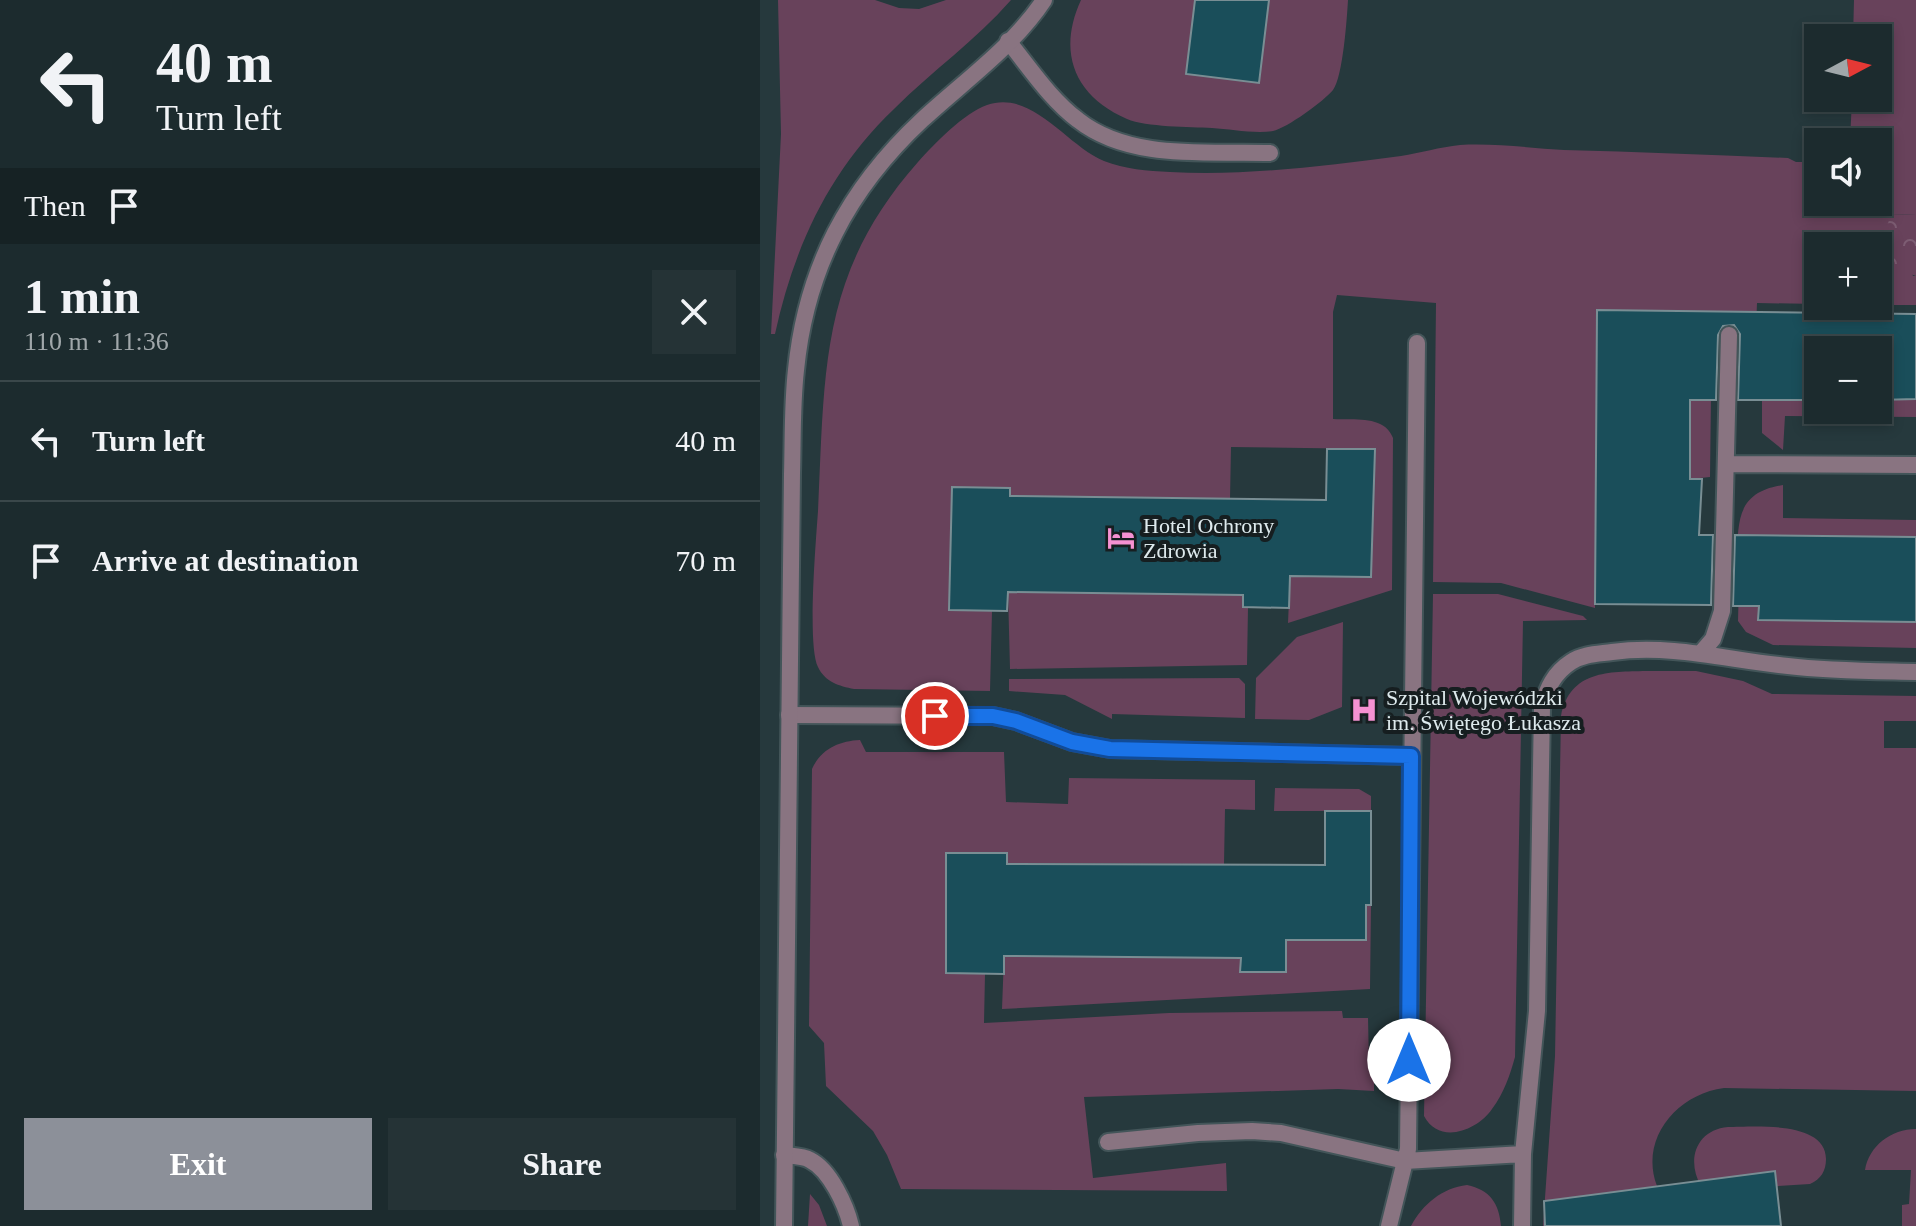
<!DOCTYPE html>
<meta charset="utf-8">
<style>
:root{--surface:#1c2b2e;--page:#253336;--text:#f1f3f6;--muted:#a0a7aa;--line:#3a474a;--accent:#8c9099}
body{margin:0;font-family:Georgia,serif;background:var(--page);color:var(--text);height:100vh;display:flex;flex-direction:column;font-size:30px;white-space:nowrap}
*{box-sizing:border-box;margin:0}
p{font-size:26px;color:var(--muted)}
.icon{flex:none;width:44px;height:44px;fill:none;stroke:currentColor;stroke-width:2;stroke-linecap:round;stroke-linejoin:round}
.map{position:relative;flex:1;overflow:hidden}
.panel{display:flex;flex-direction:column;background:var(--surface);width:760px}
.panel>*{flex:none}
.hud{background:#1c2b2e;color:var(--text);overflow:hidden}
.needle{width:52px;rotate:83deg}
.controls{position:absolute;left:1044px;top:24px;display:grid;gap:16px}
.controls a{display:grid;place-items:center;width:88px;height:88px;border-radius:0px;background:var(--surface);box-shadow:0 4px 12px #0003,0 0 0 2px var(--line);font-size:40px}
.pin{position:absolute;display:grid;place-items:center;width:68px;height:68px;color:#fff;margin:-34px;border:4px solid #fff;border-radius:50%;box-shadow:0 2px 8px #0007}
.me{position:absolute;width:88px;margin:-44px;rotate:0deg;stroke-linejoin:round;filter:drop-shadow(0 0 6px #0008)}
.turn{display:flex;align-items:center;gap:28px;height:168px;padding:0 24px;font-size:36px}
.turn .icon{width:104px;height:104px;stroke-width:2.5}
.turn b{display:block;font-size:56px;line-height:68px}
.then{display:flex;align-items:center;height:76px;padding:0 24px;background:#0003;gap:16px;font-size:30px}
.round{display:grid;place-items:center;flex:none;width:84px;height:84px;border-radius:0px;background:var(--page)}
.headline{display:flex;align-items:center;justify-content:space-between;height:136px;padding:0 24px}
h1{font-size:48px;font-weight:700;line-height:60px}
.primary-button{display:flex;gap:16px;margin-top:auto;padding:16px 24px}
.primary-button a{flex:1;height:92px;border-radius:0px;background:var(--accent);color:#fff;font-size:32px;font-weight:700;line-height:92px;text-align:center}
.primary-button a+a{background:var(--page);color:var(--text)}
ul{padding:0;list-style:none}
li{display:flex;align-items:center;gap:24px;height:120px;padding:0 24px;border-top:2px solid var(--line)}
li div{flex:1}
li b{display:block;font-size:30px}
li em{font-style:normal}
main{display:flex;flex:1;min-height:0}
.map>svg:first-child{display:block}
.green{fill:#68425b}
.forest{fill:url(#forest-crowns)}
.building{fill:#1a4e5a;stroke:#798e94;stroke-width:2}
.lines{fill:none;stroke-linecap:round;stroke-linejoin:round}
.service-casing{stroke:#435559;stroke-width:20}
.minor-casing{stroke:#435559;stroke-width:20}
.service{stroke:#897481;stroke-width:16}
.minor{stroke:#897481;stroke-width:16}
.route-casing{stroke:#114b97;stroke-width:20}
.route{stroke:#1a73e8;stroke-width:14}
.labels{text-anchor:middle;dominant-baseline:central;stroke-width:8;stroke-linejoin:round;paint-order:stroke}
.poi-label{font-size:22px;fill:#deeaed;stroke:#161e20;text-anchor:start}
</style>
<main>
<section class="panel">
<div class="hud">
<div class="turn"><svg class="icon" aria-label="left" viewBox="0 0 24 24"><path d="M17 20v-9H6M10 6l-5 5 5 5"/></svg><div><b>40 m</b>Turn left</div></div>
<div class="then">Then<svg class="icon" aria-label="arrive" viewBox="0 0 24 24"><path d="M6 21V4h12l-3 4 3 4H6"/></svg></div>
</div>
<div class="headline"><div><h1>1 min</h1><p>110 m · 11:36</p></div><a class="round"><svg class="icon" aria-label="close" viewBox="0 0 24 24"><path d="M6 6l12 12M18 6L6 18"/></svg></a></div>
<ul>
<li><svg class="icon" aria-label="left" viewBox="0 0 24 24"><path d="M17 20v-9H6M10 6l-5 5 5 5"/></svg><div><b>Turn left</b></div><em>40 m</em></li>
<li><svg class="icon" aria-label="arrive" viewBox="0 0 24 24"><path d="M6 21V4h12l-3 4 3 4H6"/></svg><div><b>Arrive at destination</b></div><em>70 m</em></li>
</ul>
<div class="primary-button"><a>Exit</a><a>Share</a></div>
</section>
<div class="map">
<svg width="1156" height="1226" viewBox="0 0 1156 1226">
<defs>
<pattern id="forest-crowns" width="20" height="18" patternUnits="userSpaceOnUse" patternTransform="scale(2)"><rect width="20" height="18" fill="#68425b"/><path d="M2 6a3 3 0 1 1 6 0M12 15a3 3 0 1 1 6 0" fill="none" stroke="#7d5d73"/></pattern>
</defs>
<rect width="100%" height="100%" fill="#26393d"/>
<path class="green" d="M 18,0 L 115,0 L 139,8 L 159,9 L 186,0 L 251,0 C 215,41 172,71 134,109 C 69,171 34,247 15,334 L 11,334 L 21,134 Z
M 321,0 L 588,0 C 587,18 583,77 573,90 C 564,101 527,128 513,131 C 495,134 470,129 452,128 C 430,127 386,127 367,119 C 314,96 297,52 321,0 Z
M 1094,0 L 1156,0 L 1156,215 L 1131,214 L 1153,276 L 1156,276 L 1156,305 L 1118,305 L 1118,246 L 1058,246 L 1058,304 L 997,303 L 995,354 L 988,314 L 952,314 L 950,477 L 930,479 L 931,311 L 837,310 L 835,608 L 741,583 L 673,582 L 676,303 L 577,295 L 573,312 L 573,419 C 593,420 625,415 633,438 L 632,590 L 528,623 L 530,576 L 611,577 L 615,449 L 471,447 L 470,499 L 250,496 L 249,488 L 193,487 L 189,609 L 232,611 L 230,691 L 94,689 C 79,686 65,682 58,667 C 47,646 56,540 58,511 C 65,371 59,274 158,162 C 174,144 204,113 227,105 C 272,89 307,146 344,161 C 365,169 387,171 410,172 C 487,176 564,166 641,156 C 660,153 680,147 700,145 C 734,143 770,148 804,150 C 879,152 953,155 1028,158 L 1036,162 L 1058,162 L 1058,202 L 1118,202 L 1118,142 L 1090,142 L 1092,98 L 1118,98 L 1118,38 L 1093,38 Z
M 1118,399 L 1156,399 L 1156,417 L 1025,416 L 1023,450 L 1002,433 L 1002,400 L 1058,400 L 1058,410 L 1118,410 Z
M 1023,485 L 1023,518 L 1156,520 L 1156,537 L 977,559 C 978,520 977,492 1023,485 Z
M 979,582 L 999,583 L 998,620 L 1156,622 L 1156,648 L 1013,645 L 986,632 L 978,621 Z
M 248,592 L 483,595 L 483,607 L 488,608 L 487,665 L 250,669 Z
M 673,594 L 738,594 L 823,616 L 827,620 L 763,621 L 755,1057 C 750,1075 744,1093 732,1109 C 717,1131 679,1145 664,1116 Z
M 583,622 L 582,707 L 549,720 L 495,719 L 496,678 L 537,637 Z
M 886,671 L 936,671 L 983,681 L 1012,694 L 1156,696 L 1156,721 L 1124,721 L 1124,748 L 1156,748 L 1156,1091 L 964,1088 C 917,1094 879,1139 897,1186 L 790,1200 L 792,1226 L 783,1226 L 795,1056 L 801,716 C 810,670 849,672 886,671 Z
M 479,678 L 485,684 L 485,718 L 352,714 L 352,719 L 305,695 L 249,691 L 249,679 Z
M 100,740 L 106,752 L 244,752 L 246,802 L 308,804 L 309,778 L 495,780 L 495,810 L 465,809 L 464,864 L 247,863 L 246,853 L 186,853 L 186,973 L 225,974 L 224,1023 L 409,1013 L 582,1011 L 583,1018 L 608,1018 L 609,1063 L 627,1064 L 625,1077 L 614,1076 L 614,1091 L 578,1089 L 324,1097 L 333,1178 L 466,1163 L 467,1191 L 141,1189 L 127,1155 L 113,1131 L 66,1086 L 64,1043 L 49,1026 L 52,769 C 61,749 79,741 100,740 Z
M 515,788 L 599,789 L 611,796 L 611,811 L 514,811 Z
M 606,905 L 611,905 L 610,989 L 242,1009 L 244,956 L 482,958 L 481,972 L 525,972 L 524,940 L 606,940 Z
M 968,1127 C 993,1127 1066,1120 1066,1159 C 1066,1171 1061,1179 1050,1184 L 956,1190 L 941,1186 C 926,1160 936,1130 968,1127 Z
M 1156,1129 L 1156,1226 L 1142,1226 L 1142,1205 L 1149,1204 L 1151,1170 L 1105,1170 C 1109,1146 1131,1129 1156,1129 Z
M 707,1185 C 730,1190 739,1203 741,1226 L 651,1226 C 663,1204 682,1188 707,1185 Z
M 50,1194 L 59,1205 L 67,1226 L 48,1226 Z"/>
<path class="forest" d="M 1131,214 L 1156,215 L 1156,276 L 1133,268 C 1123,248 1123,236 1131,214 Z"/>
<path class="building" d="M 435,0 L 509,0 L 499,83 L 426,74 Z
M 837,310 L 1156,314 L 1156,399 L 1118,400 L 1118,350 L 1058,350 L 1058,400 L 978,400 L 980,334 L 974,325 L 963,326 L 958,335 L 956,400 L 930,400 L 930,479 L 942,479 L 939,535 L 953,535 L 951,605 L 835,604 Z
M 567,449 L 615,449 L 611,577 L 530,576 L 529,608 L 483,607 L 483,595 L 248,592 L 247,611 L 189,610 L 192,487 L 250,488 L 250,496 L 566,500 Z
M 975,535 L 1156,537 L 1156,622 L 998,620 L 999,606 L 973,606 Z
M 565,811 L 611,811 L 611,905 L 606,905 L 606,940 L 526,940 L 526,972 L 480,972 L 481,958 L 244,956 L 244,974 L 186,973 L 186,853 L 247,853 L 247,864 L 565,865 Z
M 1015,1171 L 1021,1226 L 785,1226 L 784,1201 Z"/>
<g class="lines">
<g class="service-casing">
<path id="service" d="M 248,41 C 270,68 290,99 318,120 C 370,161 448,151 510,153
M 967,464 L 1156,465
M 941,653 L 953,639 L 962,611 L 969,335
M 29,715 L 233,716 L 256,721 L 312,742 L 350,749 L 651,756
M 348,1142 L 438,1133 L 492,1131 L 521,1133 L 645,1161 L 763,1154
M 24,1155 C 32,1156 43,1156 50,1160 C 70,1170 86,1205 91,1226
M 629,1226 L 648,1149 L 657,343
M 762,1226 L 763,1154 L 777,1011 L 782,707 C 787,688 794,673 811,662 C 823,654 838,654 852,652 C 912,644 968,660 1028,666 C 1070,671 1113,671 1156,672"/>
</g>
<g class="minor-casing">
<path id="minor" d="M 24,1226 L 32,474 C 33,440 32,405 36,370 C 46,269 88,189 162,120 C 203,82 253,47 284,0"/>
</g>
<use href="#service" class="service"/>
<use href="#minor" class="minor"/>
</g>
<g class="lines">
<g class="route-casing">
<path id="route" d="M 175,716 L 233,716 L 256,721 L 312,742 L 350,749 L 651,756 L 649,1060"/>
</g>
<use href="#route" class="route"/>
</g>
<defs>
<g id="hotel-bare" transform="scale(2.16)"><path d="M-6-4.5h1.5V1H6V5H4.5V3h-9V5H-6ZM-4 0a1.8 1.8 0 1 1 3.6 0ZM.5 0V-2.5h3Q6-2.5 6 0Z" fill="#f591d2" stroke="#161e20" stroke-width="2.5" paint-order="stroke"/></g>
<g id="hospital-bare" transform="scale(2.16)"><path d="M-5-5h3v3.5h4V-5h3V5h-3V1.5h-4V5h-3Z" fill="#f591d2" stroke="#161e20" stroke-width="2.5" paint-order="stroke"/></g>
</defs>
<g fill-rule="evenodd">
<use href="#hotel-bare" x="361" y="538"/>
<use href="#hospital-bare" x="604" y="710"/>
</g>
<g class="labels">
<g class="poi-label">
<text x="383" y="525">Hotel Ochrony<tspan x="383" dy="25">Zdrowia</tspan></text>
<text x="626" y="697">Szpital Wojewódzki<tspan x="626" dy="25">im. Świętego Łukasza</tspan></text>
</g>
</g>
</svg>
<div class="controls">
<a><svg class="needle" viewBox="-14 -14 28 28"><path d="M0-13l5 13h-10z" fill="#e53935"/><path d="M0 13l5-13h-10z" fill="#a0a7aa"/></svg></a>
<a><svg class="icon" aria-label="sound" viewBox="0 0 24 24"><path d="M4 9h4l5-4v14l-5-4H4zM17 9q2 3 0 6"/></svg></a>
<a>+</a>
<a>−</a>
</div>
<div class="pin" style="left:175px;top:716px;background:#d93025"><svg class="icon" aria-label="arrive" viewBox="0 0 24 24"><path d="M6 21V4h12l-3 4 3 4H6"/></svg></div>
<svg class="me" style="left:649px;top:1060px" viewBox="-20 -20 40 40"><circle r="19" fill="#fff"/><path d="M0-13L10 11 0 6-10 11z" fill="#1a73e8"/></svg>
</div>
</main>
